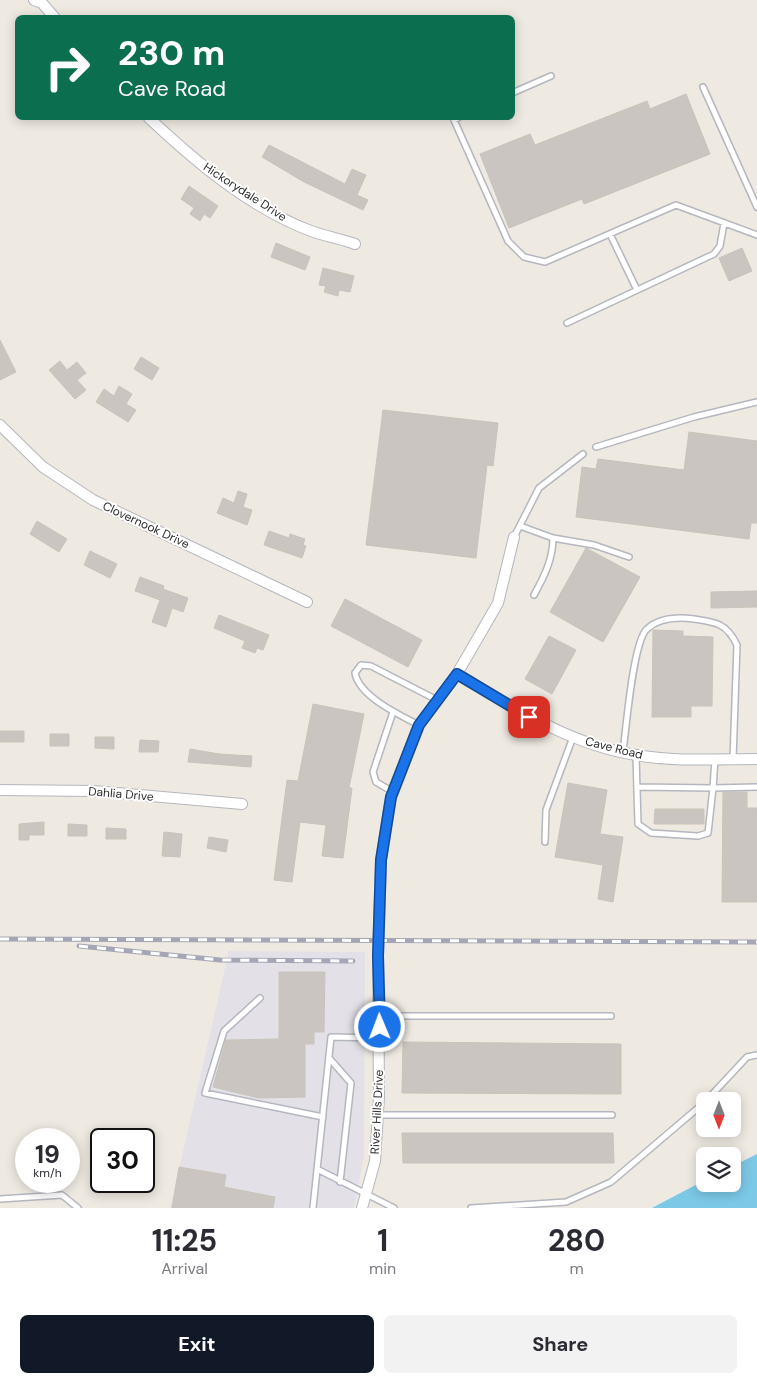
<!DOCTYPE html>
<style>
:root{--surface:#fff;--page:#f2f2f3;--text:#2b2b33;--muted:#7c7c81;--accent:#111827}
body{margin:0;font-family:"DM Sans",sans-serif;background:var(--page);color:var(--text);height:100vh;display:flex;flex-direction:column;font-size:19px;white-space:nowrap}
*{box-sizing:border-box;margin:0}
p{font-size:16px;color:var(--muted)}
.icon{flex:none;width:28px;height:28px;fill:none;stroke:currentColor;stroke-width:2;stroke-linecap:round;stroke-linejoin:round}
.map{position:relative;height:1208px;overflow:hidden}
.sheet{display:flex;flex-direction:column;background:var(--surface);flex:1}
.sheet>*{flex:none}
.banner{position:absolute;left:15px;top:15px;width:500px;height:105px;border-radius:8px;box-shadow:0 2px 12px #0003;background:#0b6e4f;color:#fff;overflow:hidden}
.needle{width:32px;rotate:180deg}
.tools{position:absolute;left:696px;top:1092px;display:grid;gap:10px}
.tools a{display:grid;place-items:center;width:45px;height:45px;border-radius:8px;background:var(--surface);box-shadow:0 2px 12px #0003;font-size:25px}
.speed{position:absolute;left:15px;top:1128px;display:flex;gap:10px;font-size:25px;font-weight:700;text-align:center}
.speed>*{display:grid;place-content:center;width:65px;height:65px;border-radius:50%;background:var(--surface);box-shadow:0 2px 12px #0003;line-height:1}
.speed small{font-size:12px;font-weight:400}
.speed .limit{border:2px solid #111;border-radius:8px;background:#fff;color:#111}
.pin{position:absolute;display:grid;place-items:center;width:42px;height:42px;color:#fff;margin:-21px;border-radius:10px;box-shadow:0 2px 8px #0006}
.me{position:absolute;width:55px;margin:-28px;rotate:359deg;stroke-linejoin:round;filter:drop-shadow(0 0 4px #0008)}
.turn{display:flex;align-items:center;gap:18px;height:105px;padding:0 20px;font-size:22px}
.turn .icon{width:65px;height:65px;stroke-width:2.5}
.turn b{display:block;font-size:35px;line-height:42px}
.eta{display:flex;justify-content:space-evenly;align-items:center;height:85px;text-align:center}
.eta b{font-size:30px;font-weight:700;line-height:35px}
.action{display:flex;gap:10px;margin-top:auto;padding:10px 20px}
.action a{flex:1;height:58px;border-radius:8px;background:var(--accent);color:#fff;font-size:20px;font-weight:700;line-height:58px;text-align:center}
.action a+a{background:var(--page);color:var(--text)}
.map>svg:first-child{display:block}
.industrial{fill:#e3e1e7}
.water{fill:#7cc8e7}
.building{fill:#cac5c0;stroke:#c9c4ba}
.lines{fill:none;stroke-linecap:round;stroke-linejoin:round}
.service-casing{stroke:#b4b7bf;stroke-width:8}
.minor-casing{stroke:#b4b7bf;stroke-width:12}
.service{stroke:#fff;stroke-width:5}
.minor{stroke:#fff;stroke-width:10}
.rail-casing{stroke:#a4a6b6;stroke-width:5}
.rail{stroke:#fff;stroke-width:3;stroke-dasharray:9;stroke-linecap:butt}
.route-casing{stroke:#114b97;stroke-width:12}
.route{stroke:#1a73e8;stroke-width:9}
.labels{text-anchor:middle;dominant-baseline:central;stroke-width:4;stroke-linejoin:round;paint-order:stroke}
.street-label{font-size:12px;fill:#2d2d2d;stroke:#fff}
</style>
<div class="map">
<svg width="757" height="1208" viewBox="0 0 757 1208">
<rect width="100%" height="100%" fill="#eee9e1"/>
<path class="industrial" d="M 229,951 L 365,952 L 364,1156 L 354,1208 L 170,1208 Z"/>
<path class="water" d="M 757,1154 L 757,1208 L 652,1208 L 705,1180 L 705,1184 L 732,1184 L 733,1166 Z"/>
<path class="building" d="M 686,94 L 710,154 L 584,204 L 582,199 L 509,228 L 480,154 L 530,134 L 535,145 L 647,101 L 650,109 Z
M 269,145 L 345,184 L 352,169 L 366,175 L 357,195 L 368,200 L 363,210 L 304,182 L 262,157 Z
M 189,186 L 218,206 L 210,218 L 204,214 L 200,221 L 190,214 L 194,208 L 181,199 Z
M 276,243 L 310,257 L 305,270 L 271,257 Z
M 742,248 L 752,271 L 729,281 L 719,258 Z
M 323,268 L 354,276 L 350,292 L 339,290 L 338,296 L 324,292 L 326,286 L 319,285 Z
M 0,340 L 16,372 L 0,380 Z
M 141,357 L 159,368 L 152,380 L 134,369 Z
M 60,361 L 67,370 L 77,362 L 86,373 L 77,380 L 86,390 L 75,399 L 49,370 Z
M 119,386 L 132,394 L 126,404 L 136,410 L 128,422 L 96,402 L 104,389 L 114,396 Z
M 383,410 L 498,423 L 493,466 L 487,465 L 476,558 L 366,545 Z
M 689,432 L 757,441 L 757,523 L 751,523 L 749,539 L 576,517 L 582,467 L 596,469 L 598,459 L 684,470 Z
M 238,491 L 247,494 L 243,507 L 252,510 L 247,525 L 217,513 L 223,498 L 234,503 Z
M 37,521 L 67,539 L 59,552 L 30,534 Z
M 269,531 L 289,538 L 290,534 L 305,539 L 303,545 L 306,546 L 302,558 L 264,545 Z
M 586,548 L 640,577 L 603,642 L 550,612 Z
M 90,551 L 117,564 L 110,578 L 84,565 Z
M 140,577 L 164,586 L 163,589 L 188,598 L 183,612 L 172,608 L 166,627 L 152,622 L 160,600 L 135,591 Z
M 757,591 L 757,607 L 711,608 L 711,592 Z
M 345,599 L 422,640 L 408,667 L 331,626 Z
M 219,615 L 269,635 L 263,650 L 257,648 L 255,653 L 242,648 L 245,641 L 214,628 Z
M 653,630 L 683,631 L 683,636 L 713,637 L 712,706 L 691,706 L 691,717 L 652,717 Z
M 549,636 L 576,650 L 552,694 L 525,679 Z
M 313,704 L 364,714 L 349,788 L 352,788 L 343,858 L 322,856 L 326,825 L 300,822 L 292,882 L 274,880 L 287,780 L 298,781 Z
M 0,731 L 24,731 L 24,742 L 0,742 Z
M 50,734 L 69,734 L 69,746 L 50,746 Z
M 95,737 L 114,737 L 114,749 L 95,748 Z
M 140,740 L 159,741 L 158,752 L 139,752 Z
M 190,749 L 219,754 L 252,756 L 251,767 L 188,762 Z
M 568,783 L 607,790 L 600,834 L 623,837 L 613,902 L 598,899 L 603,865 L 555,857 Z
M 723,792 L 747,792 L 747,808 L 757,808 L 757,902 L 722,902 Z
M 655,809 L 704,809 L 704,824 L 654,824 Z
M 44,822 L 44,835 L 29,835 L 29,840 L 19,840 L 19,824 Z
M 68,824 L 87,825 L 87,836 L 68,836 Z
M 106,828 L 126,829 L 126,839 L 106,839 Z
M 164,832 L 182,834 L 180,857 L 162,856 Z
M 209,837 L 228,840 L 226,852 L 207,848 Z
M 279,972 L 325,972 L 324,1032 L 314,1032 L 314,1044 L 305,1044 L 305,1097 L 259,1098 L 213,1087 L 226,1040 L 279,1039 Z
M 403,1042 L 621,1044 L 621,1094 L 402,1093 Z
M 402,1133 L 613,1133 L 614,1163 L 403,1163 Z
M 179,1167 L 226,1175 L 224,1187 L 275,1197 L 273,1208 L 172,1208 Z"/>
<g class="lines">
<g class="service-casing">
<path id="service" d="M 703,87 L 757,207
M 512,93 L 551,76
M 458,118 L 454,120 L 508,241 L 524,257 L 545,262 L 676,205 L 757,235
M 610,234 L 637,290
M 567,323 L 714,254 L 720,246 L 724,223
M 596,447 L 694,417 L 757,402
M 520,526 L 553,538 C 553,559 544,577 534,595
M 514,537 L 539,488 L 583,454
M 553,538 L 594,545 L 629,557
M 419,725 C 399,715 359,696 355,673 L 361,665 L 371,666 L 437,700
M 623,752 C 626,730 633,641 647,629 C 660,617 678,617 694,619 C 717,622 727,624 737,645 L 733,759
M 636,756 L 638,824 L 651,833 L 698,836 L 708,833 L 713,788 L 757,787
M 637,787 L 713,788 L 715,759
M 393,792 L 376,782 L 373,772 L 393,712
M 545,842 L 546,810 L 573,737
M 260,998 L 224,1031 L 205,1093 L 323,1117
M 380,1016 L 611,1016
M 329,1058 L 351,1083 L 340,1182
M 706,1101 L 747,1057 L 757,1055
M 378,1115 L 612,1115
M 317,1169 L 394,1208
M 0,1199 L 62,1195 L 78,1208
M 313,1208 L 331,1037 L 379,1038
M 471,1208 L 566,1202 L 611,1182 L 705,1102"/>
</g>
<g class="minor-casing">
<path id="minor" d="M 34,0 L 42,3 L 55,18
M 149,118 C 196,162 250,208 311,231 C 325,236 341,239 355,244
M 0,425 L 43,467 L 93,500 L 307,602
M 457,674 C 513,707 570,745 636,755 C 675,762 717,759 757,759
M 0,790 L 94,791 L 242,804
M 362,1208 L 375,1161 L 379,1097 L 378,956 L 381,860 L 391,797 L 419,725 L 457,674 L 498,603 L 514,537"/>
</g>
<use href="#service" class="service"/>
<use href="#minor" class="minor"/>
<g class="rail-casing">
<path id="rail" d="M 0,939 L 757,942
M 79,946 L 220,960 L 353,961"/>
</g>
<use href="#rail" class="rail"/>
</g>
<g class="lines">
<g class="route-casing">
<path id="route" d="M 380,1027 L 378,956 L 381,860 L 391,797 L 419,725 L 457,674 L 529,717"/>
</g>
<use href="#route" class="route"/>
</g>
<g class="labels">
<g class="street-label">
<text transform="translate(245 192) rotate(33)">Hickorydale Drive</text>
<text transform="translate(146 525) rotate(25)">Clovernook Drive</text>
<text transform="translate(614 748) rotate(14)">Cave Road</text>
<text transform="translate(121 794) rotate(5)">Dahlia Drive</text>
<text transform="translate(377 1112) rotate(-87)">River Hills Drive</text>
</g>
</g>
</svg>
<div class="tools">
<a><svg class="needle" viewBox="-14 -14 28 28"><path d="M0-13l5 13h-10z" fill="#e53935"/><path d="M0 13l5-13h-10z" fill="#7c7c81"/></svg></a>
<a><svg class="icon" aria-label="layers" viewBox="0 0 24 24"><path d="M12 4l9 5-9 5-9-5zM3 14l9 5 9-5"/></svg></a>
</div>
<div class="speed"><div>19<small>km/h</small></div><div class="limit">30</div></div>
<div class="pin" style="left:529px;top:717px;background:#d93025"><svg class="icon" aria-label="arrive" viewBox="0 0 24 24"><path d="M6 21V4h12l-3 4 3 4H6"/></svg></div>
<svg class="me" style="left:380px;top:1027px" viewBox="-20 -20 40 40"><circle r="17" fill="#1a73e8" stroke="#fff" stroke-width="3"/><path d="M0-11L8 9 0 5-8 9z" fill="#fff"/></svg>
<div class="banner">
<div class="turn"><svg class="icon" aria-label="right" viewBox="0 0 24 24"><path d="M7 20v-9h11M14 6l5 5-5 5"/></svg><div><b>230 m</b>Cave Road</div></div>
</div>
</div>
<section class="sheet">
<div class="eta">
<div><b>11:25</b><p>Arrival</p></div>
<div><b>1</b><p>min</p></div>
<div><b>280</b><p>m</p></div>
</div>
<div class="action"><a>Exit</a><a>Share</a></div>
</section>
